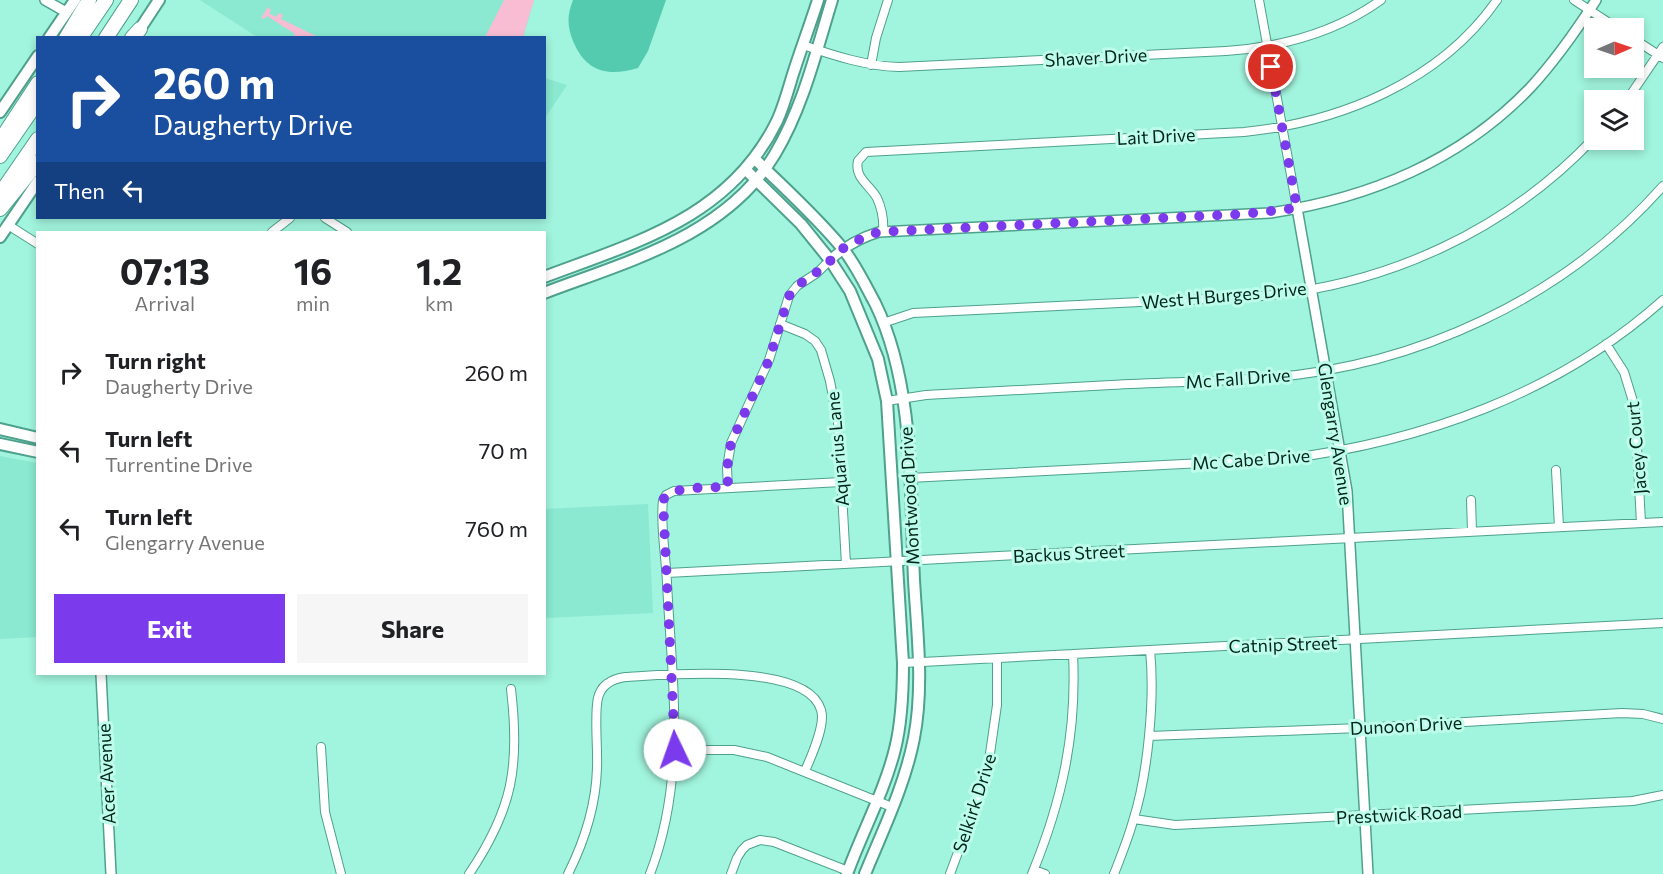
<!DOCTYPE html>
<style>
:root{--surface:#fff;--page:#f6f6f6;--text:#202124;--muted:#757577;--accent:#7c3aed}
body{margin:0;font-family:Commissioner,sans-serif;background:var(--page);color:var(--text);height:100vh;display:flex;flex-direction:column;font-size:22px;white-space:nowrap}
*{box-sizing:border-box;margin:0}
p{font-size:20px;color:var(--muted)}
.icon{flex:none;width:33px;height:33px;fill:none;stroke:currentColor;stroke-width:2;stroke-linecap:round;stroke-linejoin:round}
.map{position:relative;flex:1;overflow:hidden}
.details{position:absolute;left:36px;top:231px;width:510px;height:444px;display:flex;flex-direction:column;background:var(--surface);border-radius:0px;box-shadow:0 3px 9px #0003}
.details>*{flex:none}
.hud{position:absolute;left:36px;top:36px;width:510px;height:183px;border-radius:0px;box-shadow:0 3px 9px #0003;background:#1a4fa0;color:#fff;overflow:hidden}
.needle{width:39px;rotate:88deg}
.controls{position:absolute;left:1584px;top:18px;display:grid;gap:12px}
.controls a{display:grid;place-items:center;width:60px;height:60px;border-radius:0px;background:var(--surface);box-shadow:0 3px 9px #0003;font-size:30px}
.pin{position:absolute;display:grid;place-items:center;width:51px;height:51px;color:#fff;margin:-26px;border:3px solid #fff;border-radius:50%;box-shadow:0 2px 6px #0007}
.me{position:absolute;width:66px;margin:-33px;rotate:357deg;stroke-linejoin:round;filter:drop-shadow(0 0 4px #0008)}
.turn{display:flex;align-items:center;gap:21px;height:126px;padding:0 18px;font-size:27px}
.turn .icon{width:78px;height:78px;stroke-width:2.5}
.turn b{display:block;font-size:42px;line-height:51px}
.then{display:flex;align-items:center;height:57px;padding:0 18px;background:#0003;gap:12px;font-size:22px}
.eta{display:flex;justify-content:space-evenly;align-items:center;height:102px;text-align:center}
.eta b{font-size:36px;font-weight:700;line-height:42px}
.primary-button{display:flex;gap:12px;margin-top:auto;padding:12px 18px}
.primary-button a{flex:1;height:69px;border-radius:0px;background:var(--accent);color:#fff;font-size:24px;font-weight:700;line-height:69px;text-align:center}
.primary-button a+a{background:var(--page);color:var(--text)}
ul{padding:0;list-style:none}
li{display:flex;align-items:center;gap:18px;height:78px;padding:0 18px}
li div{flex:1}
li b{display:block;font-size:22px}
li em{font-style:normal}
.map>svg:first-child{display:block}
.built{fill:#8ae9d0}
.green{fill:#f8bdd3}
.water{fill:#54cbaf}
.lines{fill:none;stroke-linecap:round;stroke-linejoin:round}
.minor-casing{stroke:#4ea18c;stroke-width:10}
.tertiary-casing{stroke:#4ea18c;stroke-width:12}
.secondary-casing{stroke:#4ea18c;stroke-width:14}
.motorway-casing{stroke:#4ea18c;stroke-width:16}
.minor{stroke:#fff;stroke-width:8}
.tertiary{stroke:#fff;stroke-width:9}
.secondary{stroke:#fff;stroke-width:10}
.motorway{stroke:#fff;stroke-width:14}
.route{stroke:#7c3aed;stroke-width:10;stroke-dasharray:0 18}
.labels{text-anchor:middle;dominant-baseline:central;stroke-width:6;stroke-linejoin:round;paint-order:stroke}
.street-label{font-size:18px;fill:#00241c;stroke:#bdfeeb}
</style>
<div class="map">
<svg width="1663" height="874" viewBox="0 0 1663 874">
<rect width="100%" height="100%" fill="#a1f4dd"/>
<path class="built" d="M 200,0 L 534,0 L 523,38 L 257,37 Z
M 545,78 L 567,85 L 545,118 L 544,78 Z
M 0,456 L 37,463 L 37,637 L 0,639 Z
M 648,504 L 653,613 L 545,618 L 545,509 Z"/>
<path class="green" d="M 504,0 L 534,0 L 523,37 L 485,37 Z
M 268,7 L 271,10 L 269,13 L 276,17 L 279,13 L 283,15 L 281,19 L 318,37 L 293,37 L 295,34 L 267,16 L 264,19 L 261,18 Z"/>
<path class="water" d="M 573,0 L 666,0 L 648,51 L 638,68 C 607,77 586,72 573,41 C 567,26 567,15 573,0 Z"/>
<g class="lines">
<g class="minor-casing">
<path id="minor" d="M 1259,0 L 1297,208
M 1574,0 L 1617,28
M 1634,39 L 1663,58
M 803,45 C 835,56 866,66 899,67 L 1226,51 C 1283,47 1335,33 1381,0
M 871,65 L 876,38 L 888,0
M 1627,100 L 1663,47
M 325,218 L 347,232
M 8,225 L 38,244
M 272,232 L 290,218
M 883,232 C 884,220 882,209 877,198 C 870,185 854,178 858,161 L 866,152 L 1244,132 C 1340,122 1440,82 1497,0
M 883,323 L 913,313 C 989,309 1064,306 1140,302 C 1180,300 1221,299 1262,296 C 1388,285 1507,230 1594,138
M 780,324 L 805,334 L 815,341 L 821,350 L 830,381 L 838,423 L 846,564
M 1606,344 L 1624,372 L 1635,408 L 1641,523
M 887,401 L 926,395 C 988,392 1050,388 1111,385 C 1162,382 1214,382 1265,378 C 1415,367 1563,299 1663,186
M 1556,470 L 1559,527
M 909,478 L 1284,459 C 1422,442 1559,393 1663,300
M 728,487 L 727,468 L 731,443 L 769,360 L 789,296 L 797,286 L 817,273 L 830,260
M 1471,500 L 1472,531
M 667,573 L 1663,522
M 903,663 L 1663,623
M 1149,736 L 1360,728 L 1622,713 L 1643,714 L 1663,719
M 321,747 L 325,812 L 341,874
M 676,750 L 734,750 L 767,757 L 892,807
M 1134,819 L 1175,825 L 1633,801 L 1663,795
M 1034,870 L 1045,874
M 469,874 C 513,809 520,766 511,689
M 568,874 C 584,842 596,804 597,768 C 598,750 594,714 598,698 C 601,685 612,679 625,677 C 665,675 807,661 821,710 C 826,725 811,757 805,771
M 650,874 C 687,778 672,682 667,583 C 666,556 660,526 663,500 L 666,495 L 674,491 L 841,482
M 731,874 L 737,858 L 742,850 L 747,845 L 760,840 L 774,842 L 848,871
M 950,874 L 987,774 L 997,705 L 997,659
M 1032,874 C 1062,801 1077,734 1073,654
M 1114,874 C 1121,856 1128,839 1133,821 C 1148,775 1155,698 1150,650"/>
</g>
<g class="tertiary-casing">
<path id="tertiary" d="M 45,0 L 66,12
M 1297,208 L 1347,491 L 1368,874
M 830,260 C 845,246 859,238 879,232 L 1270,213 C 1369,198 1459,162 1530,88 C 1555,61 1576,31 1596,0
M 101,674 L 111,874"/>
</g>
<g class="secondary-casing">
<path id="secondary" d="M 136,35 L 159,0
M 49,38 L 75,0
M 0,112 L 38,56
M 754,158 C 784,188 816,216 843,249 C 856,265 865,285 875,303 C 915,385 910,491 914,580 C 917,632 924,686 914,738 C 905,785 883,830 865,874
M 745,169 L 801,224 L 830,260 L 850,291 L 878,359 L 887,401 L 903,663 C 903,692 902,721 895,749 C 884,793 862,832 847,874
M 0,237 L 38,181
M 544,277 C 637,242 730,217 777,121 C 784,106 788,90 793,74 C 801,49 810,25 818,0
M 544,293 C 628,261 726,236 775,154 C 803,107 816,52 832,0
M 0,429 L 38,438
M 0,444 L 38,452"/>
</g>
<g class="motorway-casing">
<path id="motorway" d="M 66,38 L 89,0
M 80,38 L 106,0
M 106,38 L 131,0
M 132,38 L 140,29
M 0,141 L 38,83
M 0,156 L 38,101
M 0,194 L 38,139
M 0,209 L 38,162"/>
</g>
<use href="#minor" class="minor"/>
<use href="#tertiary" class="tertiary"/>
<use href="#secondary" class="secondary"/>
<use href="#motorway" class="motorway"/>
</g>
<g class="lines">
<path class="route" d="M 675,750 L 663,500 C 672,485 711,488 728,487 L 727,468 L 731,443 L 769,360 L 789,296 L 797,286 L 824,267 L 842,249 L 866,236 L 879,232 L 1244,214 L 1297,208 L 1271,67"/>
</g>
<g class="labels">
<g class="street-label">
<text transform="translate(1096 57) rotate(-3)">Shaver Drive</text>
<text transform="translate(1156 136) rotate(-3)">Lait Drive</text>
<text transform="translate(1224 295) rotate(-5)">West H Burges Drive</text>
<text transform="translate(1238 378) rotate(-4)">Mc Fall Drive</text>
<text transform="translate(1336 434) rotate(81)">Glengarry Avenue</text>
<text transform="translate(1636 448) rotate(-95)">Jacey Court</text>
<text transform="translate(837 449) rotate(-95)">Aquarius Lane</text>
<text transform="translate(1251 459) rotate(-4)">Mc Cabe Drive</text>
<text transform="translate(909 496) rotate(-93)">Montwood Drive</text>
<text transform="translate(1069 553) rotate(-3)">Backus Street</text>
<text transform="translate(1283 644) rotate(-2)">Catnip Street</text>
<text transform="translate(1406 725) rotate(-3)">Dunoon Drive</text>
<text transform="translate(106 774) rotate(-93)">Acer Avenue</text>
<text transform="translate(974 803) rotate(-72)">Selkirk Drive</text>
<text transform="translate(1399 814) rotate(-3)">Prestwick Road</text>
</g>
</g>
</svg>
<div class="controls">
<a><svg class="needle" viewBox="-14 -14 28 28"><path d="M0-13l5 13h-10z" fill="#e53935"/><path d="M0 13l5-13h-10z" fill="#757577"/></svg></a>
<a><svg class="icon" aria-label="layers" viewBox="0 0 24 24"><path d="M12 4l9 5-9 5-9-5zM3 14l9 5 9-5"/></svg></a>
</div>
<div class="pin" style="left:1271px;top:67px;background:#d93025"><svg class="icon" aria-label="arrive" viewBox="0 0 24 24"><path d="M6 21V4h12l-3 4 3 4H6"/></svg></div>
<svg class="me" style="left:675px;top:750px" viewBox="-20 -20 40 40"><circle r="19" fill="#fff"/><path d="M0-13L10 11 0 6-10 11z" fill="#7c3aed"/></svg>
<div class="hud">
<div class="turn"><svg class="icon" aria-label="right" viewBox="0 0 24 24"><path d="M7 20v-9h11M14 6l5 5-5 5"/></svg><div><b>260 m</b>Daugherty Drive</div></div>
<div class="then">Then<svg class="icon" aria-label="left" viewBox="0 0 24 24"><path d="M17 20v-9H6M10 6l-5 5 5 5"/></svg></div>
</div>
<section class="details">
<div class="eta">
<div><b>07:13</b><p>Arrival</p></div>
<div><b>16</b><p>min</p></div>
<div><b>1.2</b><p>km</p></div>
</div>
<ul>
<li><svg class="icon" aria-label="right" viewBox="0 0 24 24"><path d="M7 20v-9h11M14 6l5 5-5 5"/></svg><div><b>Turn right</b><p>Daugherty Drive</p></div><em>260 m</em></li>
<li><svg class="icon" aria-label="left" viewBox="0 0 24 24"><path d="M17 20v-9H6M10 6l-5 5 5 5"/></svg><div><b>Turn left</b><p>Turrentine Drive</p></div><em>70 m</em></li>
<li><svg class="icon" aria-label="left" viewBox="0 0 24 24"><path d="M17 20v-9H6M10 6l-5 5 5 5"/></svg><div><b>Turn left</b><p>Glengarry Avenue</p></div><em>760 m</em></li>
</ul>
<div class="primary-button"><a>Exit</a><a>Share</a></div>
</section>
</div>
